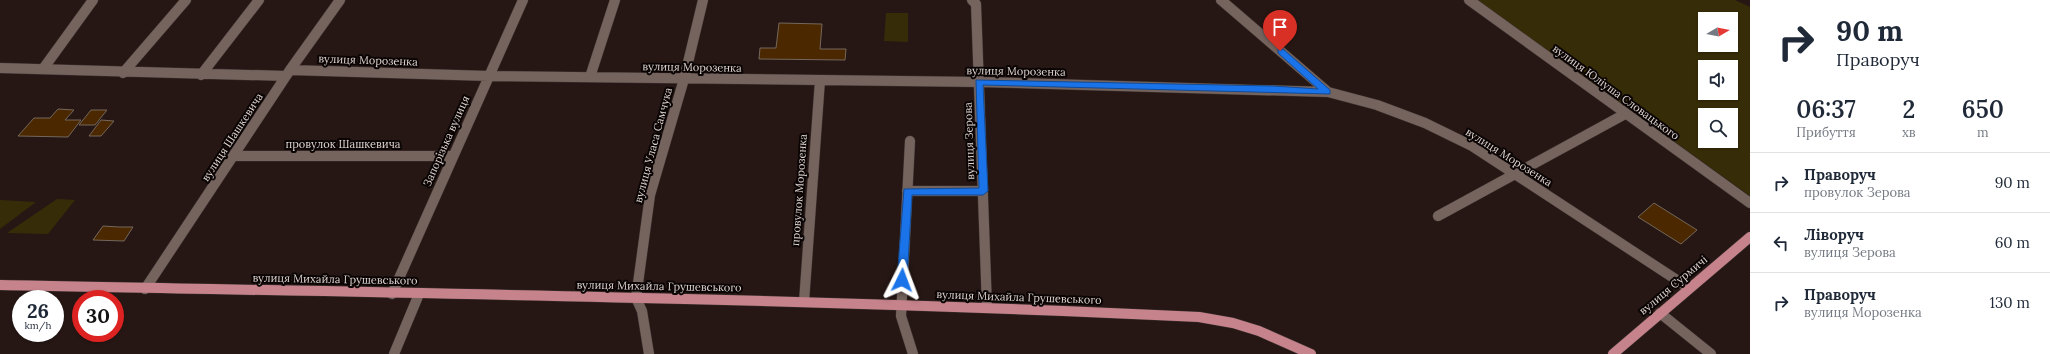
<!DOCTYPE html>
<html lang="uk">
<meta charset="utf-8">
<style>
:root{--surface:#fff;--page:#f6f6f7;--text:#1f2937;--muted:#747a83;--line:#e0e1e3}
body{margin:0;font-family:Lora,serif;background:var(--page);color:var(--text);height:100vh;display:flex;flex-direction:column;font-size:15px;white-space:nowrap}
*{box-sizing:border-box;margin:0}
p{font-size:13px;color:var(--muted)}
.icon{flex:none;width:22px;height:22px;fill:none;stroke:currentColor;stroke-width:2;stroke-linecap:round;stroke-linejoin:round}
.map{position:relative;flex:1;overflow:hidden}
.side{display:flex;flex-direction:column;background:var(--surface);width:300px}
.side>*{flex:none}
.banner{background:#fff;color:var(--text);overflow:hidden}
.needle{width:26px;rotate:80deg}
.buttons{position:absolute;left:1698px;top:12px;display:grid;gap:8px}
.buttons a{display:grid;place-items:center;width:40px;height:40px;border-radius:0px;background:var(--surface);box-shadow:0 1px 3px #0004;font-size:20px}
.speed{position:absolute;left:12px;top:290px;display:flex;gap:8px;font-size:20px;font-weight:700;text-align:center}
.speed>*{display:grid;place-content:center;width:52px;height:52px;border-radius:50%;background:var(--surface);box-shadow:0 1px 3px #0004;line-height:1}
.speed small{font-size:10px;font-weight:400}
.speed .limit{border:6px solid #d22;background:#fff;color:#111}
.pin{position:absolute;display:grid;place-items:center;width:34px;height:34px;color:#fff;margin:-41px -17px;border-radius:50% 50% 50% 0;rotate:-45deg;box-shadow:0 0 4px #0007}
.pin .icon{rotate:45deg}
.me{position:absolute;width:44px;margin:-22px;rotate:3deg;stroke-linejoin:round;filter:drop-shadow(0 0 3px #0008)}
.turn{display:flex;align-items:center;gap:14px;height:84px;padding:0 20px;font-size:18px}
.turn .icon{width:52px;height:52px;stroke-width:2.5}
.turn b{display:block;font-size:28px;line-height:34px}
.eta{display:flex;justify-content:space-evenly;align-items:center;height:68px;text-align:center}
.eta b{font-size:24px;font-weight:600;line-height:28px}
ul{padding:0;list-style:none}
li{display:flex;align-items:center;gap:12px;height:60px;padding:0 20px;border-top:1px solid var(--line)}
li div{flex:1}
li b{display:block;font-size:15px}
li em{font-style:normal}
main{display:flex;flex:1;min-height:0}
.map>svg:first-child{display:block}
.green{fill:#372c08;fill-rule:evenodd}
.building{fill:#4b2800;stroke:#74675b}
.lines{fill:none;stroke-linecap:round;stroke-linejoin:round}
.minor-casing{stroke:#3c3230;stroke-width:11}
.major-casing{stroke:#3c3230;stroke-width:11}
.minor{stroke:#75635e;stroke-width:10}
.major{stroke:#c7838c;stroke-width:10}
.route{fill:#1a73e8;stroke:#114b97}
.labels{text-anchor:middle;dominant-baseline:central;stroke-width:4;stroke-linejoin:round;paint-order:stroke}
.street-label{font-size:11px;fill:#dfd5d2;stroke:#0a0504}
</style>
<main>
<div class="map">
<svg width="1750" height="354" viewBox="0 0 1750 354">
<rect width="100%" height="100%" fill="#261714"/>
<path class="green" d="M 1477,0 L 1735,0 L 1750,7 L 1750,196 ZM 1705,19 L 1731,19 L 1731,45 L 1705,45 ZM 1705,67 L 1731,67 L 1731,93 L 1705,93 ZM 1705,115 L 1731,115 L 1731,141 L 1705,141 Z
M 886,13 L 908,13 L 908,42 L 884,41 Z
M 57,199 L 75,200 L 48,234 L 7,233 Z
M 0,200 L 36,202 L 0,229 Z"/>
<path class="building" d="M 779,23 L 822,24 L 820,49 L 846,49 L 845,60 L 759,59 L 760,48 L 776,48 Z
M 58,109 L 74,110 L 65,120 L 81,120 L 68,137 L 18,136 L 34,118 L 50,118 Z
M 91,110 L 107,110 L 95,125 L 79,125 Z
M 101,120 L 114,121 L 101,136 L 89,136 Z
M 1654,203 L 1697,230 L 1681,244 L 1638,217 Z
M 103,226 L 119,227 L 133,227 L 124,241 L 93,240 Z"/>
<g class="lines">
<g class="minor-casing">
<path id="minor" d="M 972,0 L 976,4 L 987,307
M 1221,0 L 1328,92
M 1469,0 L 1750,203
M 0,68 L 286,76
M 43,69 L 93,0
M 290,70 L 489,76 L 979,82 L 1328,92 L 1377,105 L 1425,123 L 1472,146 L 1689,288
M 123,73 L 186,0
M 201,75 L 259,0
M 590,77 L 615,0
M 910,141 L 901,316 L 913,354
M 234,156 L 452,156
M 907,191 L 983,191
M 1438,216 L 1625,114
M 145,289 L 290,70 L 340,0
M 392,294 L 523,0
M 804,302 L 820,80
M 1660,313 L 1711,354
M 394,354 L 419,294
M 649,354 L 642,311 L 636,298 L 650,195 L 684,79 L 703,0"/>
</g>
<g class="major-casing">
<path id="major" d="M 0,285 C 400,293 800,298 1199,317 L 1233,323 L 1259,331 L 1311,354
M 1613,354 L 1750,237"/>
</g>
<use href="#minor" class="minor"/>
<use href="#major" class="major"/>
</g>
<path class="route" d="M 1278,49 L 1283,49 L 1330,90 L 1330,94 L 983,85 L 988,191 L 983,195 L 912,195 L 907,280 L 906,283 L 899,283 L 897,280 L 904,189 L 979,188 L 976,80 L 1273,86 L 1318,89 L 1278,53 Z"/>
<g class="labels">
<g class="street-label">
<text transform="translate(368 60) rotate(2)">вулиця Морозенка</text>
<text transform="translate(692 67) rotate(1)">вулиця Морозенка</text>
<text transform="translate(1016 71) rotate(1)">вулиця Морозенка</text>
<text transform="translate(1616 92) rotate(36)">вулиця Юліуша Словацького</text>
<text transform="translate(232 137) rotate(-57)">вулиця Шашкевича</text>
<text transform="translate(446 141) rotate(-66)">Запорізька вулиця</text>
<text transform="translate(969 141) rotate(-92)">вулиця Зерова</text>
<text x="343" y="144">провулок Шашкевича</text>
<text transform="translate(653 145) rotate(-75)">вулиця Уласа Самчука</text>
<text transform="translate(1509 157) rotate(32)">вулиця Морозенка</text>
<text transform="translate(799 190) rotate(-86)">провулок Морозенка</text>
<text transform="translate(335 279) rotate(1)">вулиця Михайла Грушевського</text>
<text transform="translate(1673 285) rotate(-40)">вулиця Сурмичі</text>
<text transform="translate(659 286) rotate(1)">вулиця Михайла Грушевського</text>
<text transform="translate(1019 297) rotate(2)">вулиця Михайла Грушевського</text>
</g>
</g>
</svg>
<div class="buttons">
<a><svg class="needle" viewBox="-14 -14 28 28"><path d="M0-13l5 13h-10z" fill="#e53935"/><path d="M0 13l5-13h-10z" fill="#747a83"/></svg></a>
<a><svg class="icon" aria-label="sound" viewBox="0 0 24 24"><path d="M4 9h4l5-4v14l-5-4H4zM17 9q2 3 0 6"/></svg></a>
<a><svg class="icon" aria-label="search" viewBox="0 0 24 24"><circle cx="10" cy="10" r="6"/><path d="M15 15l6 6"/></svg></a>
</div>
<div class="speed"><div>26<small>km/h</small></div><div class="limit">30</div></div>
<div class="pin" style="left:1280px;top:51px;background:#d93025"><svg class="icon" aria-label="arrive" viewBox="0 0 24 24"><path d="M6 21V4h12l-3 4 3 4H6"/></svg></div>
<svg class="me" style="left:902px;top:280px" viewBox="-20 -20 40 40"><path d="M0-17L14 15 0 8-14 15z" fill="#1a73e8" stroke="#fff" stroke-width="4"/></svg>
</div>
<section class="side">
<div class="banner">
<div class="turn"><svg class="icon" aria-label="right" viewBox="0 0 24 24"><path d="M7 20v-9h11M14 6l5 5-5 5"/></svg><div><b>90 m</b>Праворуч</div></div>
</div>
<div class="eta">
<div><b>06:37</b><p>Прибуття</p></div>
<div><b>2</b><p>хв</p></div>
<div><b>650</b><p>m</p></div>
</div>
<ul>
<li><svg class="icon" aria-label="right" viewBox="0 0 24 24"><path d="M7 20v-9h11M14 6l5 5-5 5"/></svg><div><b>Праворуч</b><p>провулок Зерова</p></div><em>90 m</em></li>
<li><svg class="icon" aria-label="left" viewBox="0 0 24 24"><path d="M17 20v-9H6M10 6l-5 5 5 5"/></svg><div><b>Ліворуч</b><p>вулиця Зерова</p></div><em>60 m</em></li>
<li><svg class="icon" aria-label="right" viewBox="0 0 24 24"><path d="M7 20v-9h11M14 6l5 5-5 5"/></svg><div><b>Праворуч</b><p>вулиця Морозенка</p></div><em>130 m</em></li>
</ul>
</section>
</main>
